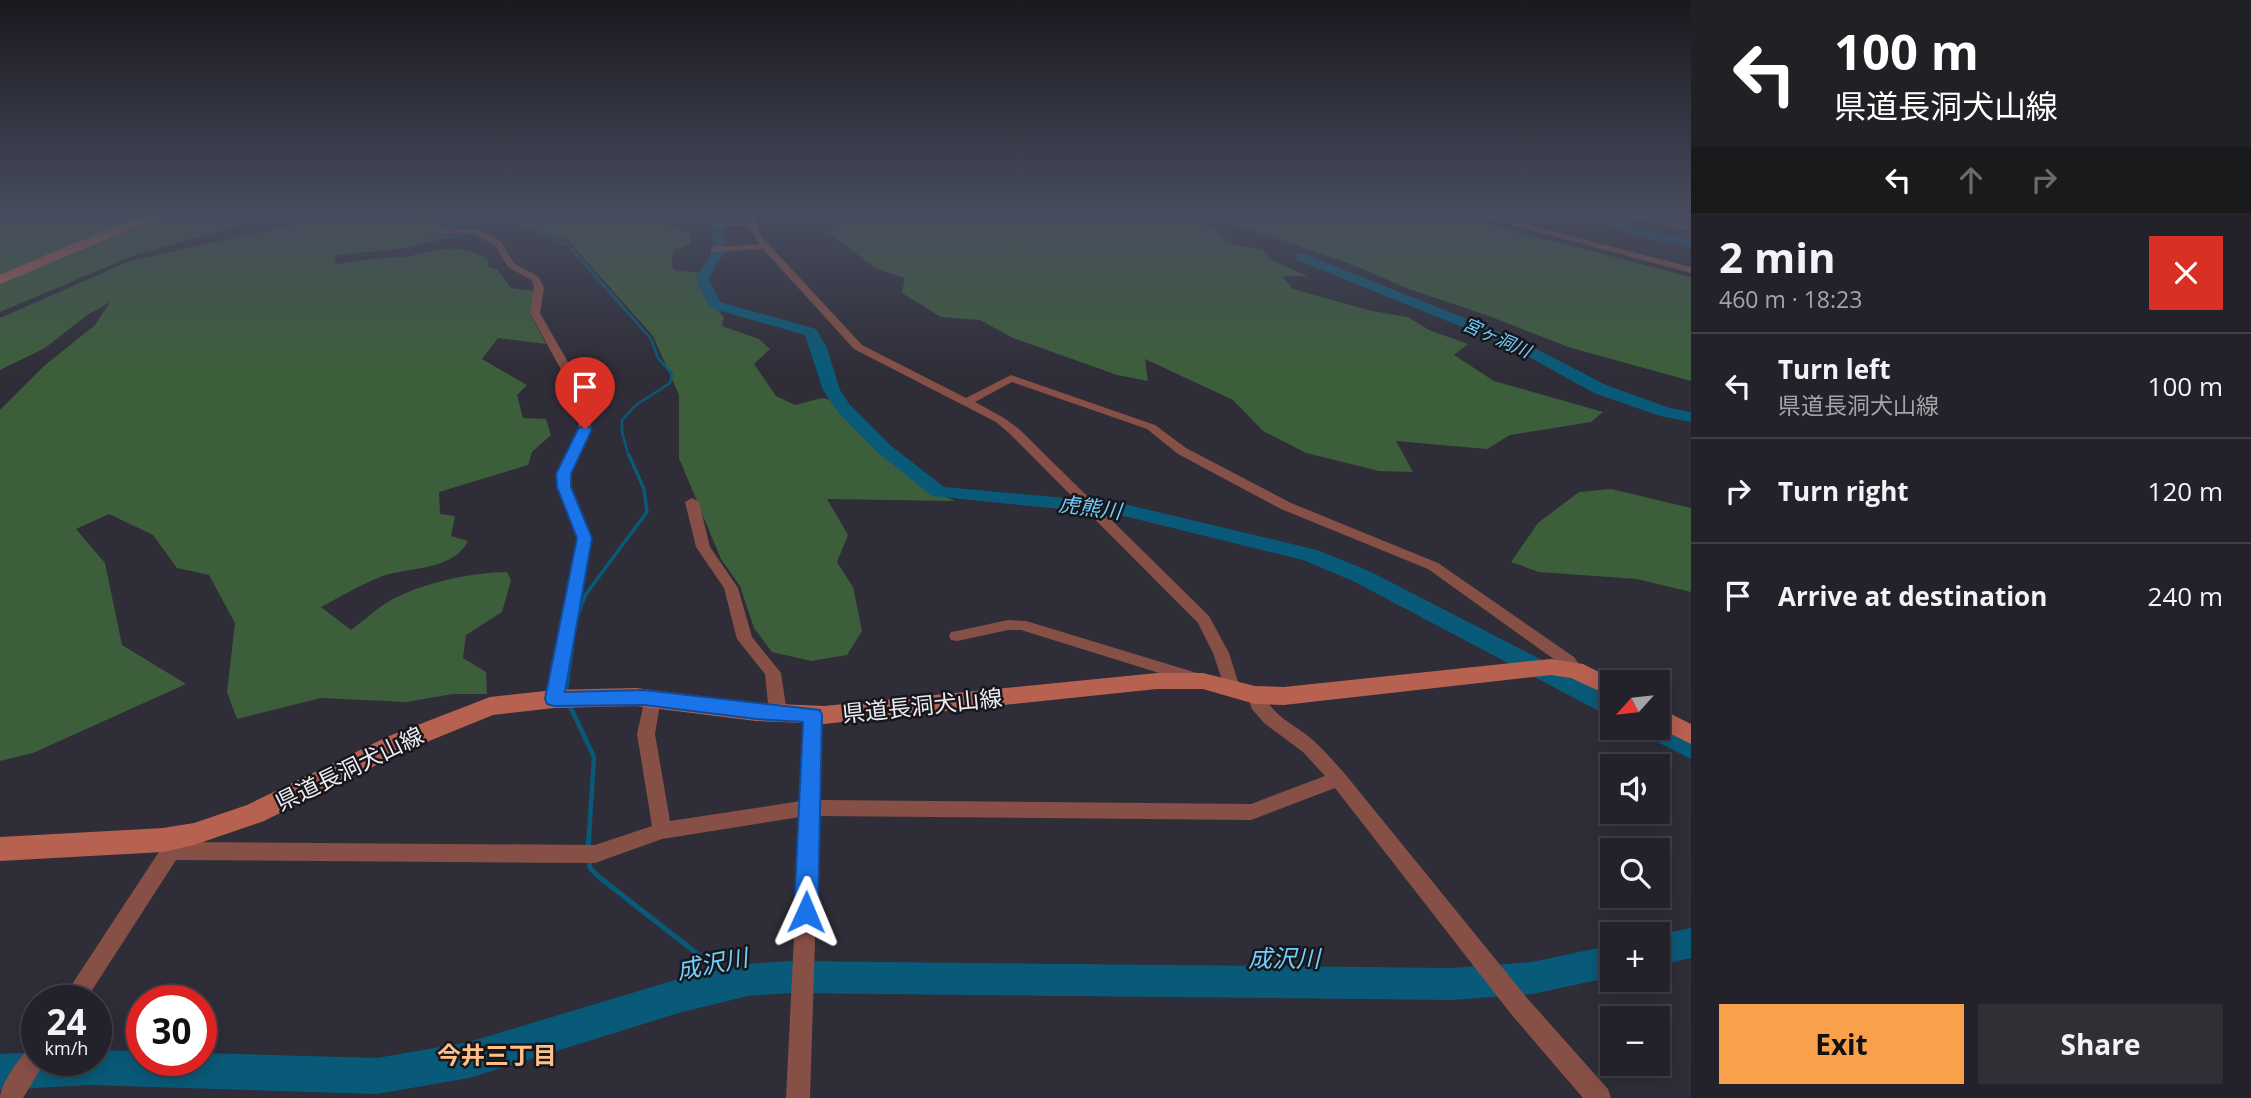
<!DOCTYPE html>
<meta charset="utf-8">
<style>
:root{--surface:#23222a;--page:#2f2f36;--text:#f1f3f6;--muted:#a3a4a8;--line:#403f47;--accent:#f8a14a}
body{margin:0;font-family:"Open Sans","Noto Sans JP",sans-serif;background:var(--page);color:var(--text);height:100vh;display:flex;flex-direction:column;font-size:26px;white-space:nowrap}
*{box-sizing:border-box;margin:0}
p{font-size:23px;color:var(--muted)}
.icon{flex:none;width:38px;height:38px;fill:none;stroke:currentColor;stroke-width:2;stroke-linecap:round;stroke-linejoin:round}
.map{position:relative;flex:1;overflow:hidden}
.panel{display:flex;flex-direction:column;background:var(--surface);width:560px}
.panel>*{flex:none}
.guide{background:#202124;color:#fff;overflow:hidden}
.needle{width:46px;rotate:243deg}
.fabs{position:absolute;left:1600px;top:670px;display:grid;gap:14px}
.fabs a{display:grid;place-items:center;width:70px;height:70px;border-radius:0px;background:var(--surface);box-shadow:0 4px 18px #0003,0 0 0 2px var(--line);font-size:35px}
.speed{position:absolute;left:21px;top:985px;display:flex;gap:14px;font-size:35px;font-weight:700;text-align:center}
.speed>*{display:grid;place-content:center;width:91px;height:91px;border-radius:50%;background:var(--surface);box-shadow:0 4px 18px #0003,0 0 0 2px var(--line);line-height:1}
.speed small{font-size:18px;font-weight:400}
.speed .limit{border:10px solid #d22;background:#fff;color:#111}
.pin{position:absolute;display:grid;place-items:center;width:60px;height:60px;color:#fff;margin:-72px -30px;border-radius:50% 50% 50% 0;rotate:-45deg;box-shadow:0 0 7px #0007}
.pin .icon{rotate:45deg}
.me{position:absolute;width:77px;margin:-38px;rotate:1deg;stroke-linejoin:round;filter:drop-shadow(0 0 5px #0008)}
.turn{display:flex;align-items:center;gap:24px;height:147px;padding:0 28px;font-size:32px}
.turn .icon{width:91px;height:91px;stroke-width:2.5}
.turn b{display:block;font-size:49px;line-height:60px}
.lanes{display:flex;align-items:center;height:66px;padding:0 28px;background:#0003;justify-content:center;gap:35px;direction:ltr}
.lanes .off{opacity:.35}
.round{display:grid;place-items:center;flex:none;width:74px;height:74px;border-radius:0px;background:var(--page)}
.overview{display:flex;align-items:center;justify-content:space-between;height:119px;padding:0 28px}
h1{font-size:42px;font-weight:700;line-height:52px}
.button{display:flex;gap:14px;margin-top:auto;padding:14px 28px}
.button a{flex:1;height:80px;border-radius:0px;background:var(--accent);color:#111;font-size:28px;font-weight:700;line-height:80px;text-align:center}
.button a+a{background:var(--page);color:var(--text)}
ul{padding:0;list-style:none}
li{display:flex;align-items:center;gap:21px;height:105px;padding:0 28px;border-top:2px solid var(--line)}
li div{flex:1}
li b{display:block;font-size:26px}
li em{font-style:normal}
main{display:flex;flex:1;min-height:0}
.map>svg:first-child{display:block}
.green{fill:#3d5e3b}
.water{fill:#095a79}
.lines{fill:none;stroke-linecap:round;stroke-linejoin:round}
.stream-far3{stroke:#095a79;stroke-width:2.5}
.stream-far2{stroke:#095a79;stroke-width:3.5}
.stream-far1{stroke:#095a79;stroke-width:4.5}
.stream{stroke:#095a79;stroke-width:5}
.river{fill:#095a79;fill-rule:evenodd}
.minor{fill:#875046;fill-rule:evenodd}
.secondary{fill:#b76151;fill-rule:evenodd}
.route{fill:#1a73e8;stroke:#114b97;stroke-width:2}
.labels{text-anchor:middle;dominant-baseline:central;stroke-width:5;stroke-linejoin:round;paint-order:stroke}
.far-water-label{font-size:18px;font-style:italic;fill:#71cefc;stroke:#17161b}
.water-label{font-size:21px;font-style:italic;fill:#71cefc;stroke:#17161b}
.near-street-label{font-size:23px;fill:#edebf3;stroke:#17161b}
.near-water-label{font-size:24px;font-style:italic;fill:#71cefc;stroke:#17161b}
.near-neighbourhood-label{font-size:24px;font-weight:bold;fill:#fdc089;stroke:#17161b}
</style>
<main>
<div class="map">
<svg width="1691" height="1098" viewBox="0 0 1691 1098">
<rect width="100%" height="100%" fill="#2f2d38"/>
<path class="green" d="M 0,215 L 320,215 L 254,222 L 132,256 L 0,312 Z
M 336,215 L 406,215 L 431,228 L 430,234 L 448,238 L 399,249 L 336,255 L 335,264 C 349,263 391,255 401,258 C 433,251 456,241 487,259 L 489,267 L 497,269 L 511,288 L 535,291 L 530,314 L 546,344 L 498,338 L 482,359 L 527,385 L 517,395 L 523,418 L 546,419 L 551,435 L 532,452 L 528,465 L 439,492 L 440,514 L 455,516 L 451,536 L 468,541 C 452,572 409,566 380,577 C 360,585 340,597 321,607 L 351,630 C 363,621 374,611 386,603 C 420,583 467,573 507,572 L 511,580 L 502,612 L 466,635 L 463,658 L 486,672 L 487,694 L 453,694 L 406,702 L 321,698 L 237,719 L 227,692 L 235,623 L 209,575 L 177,568 L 153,535 L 109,514 L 76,529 L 105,563 L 122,645 L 186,684 L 33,753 L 0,761 L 0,410 L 44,366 L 95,325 L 110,302 L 87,315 L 45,348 L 0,370 L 0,318 L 130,261 Z
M 527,215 L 676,215 L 669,221 L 670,225 L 691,233 L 691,244 L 674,251 L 671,265 L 676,271 L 700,272 C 697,289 714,305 724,317 L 722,326 L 759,339 L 770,349 L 754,364 L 776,396 L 795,405 L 822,398 L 836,401 L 879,445 L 927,489 L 955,501 L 827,499 L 848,535 L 837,562 L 853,587 L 862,631 L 847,655 L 811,661 L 772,652 L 754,628 L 740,586 L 721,559 L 679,458 L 679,395 L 653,336 L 569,241 L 528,227 L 518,227 L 516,222 L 528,220 Z
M 844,215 L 1179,215 L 1209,226 L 1235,245 L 1262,250 L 1274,261 L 1308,276 L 1282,276 L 1293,289 L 1372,311 L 1408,317 L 1429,330 L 1468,344 L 1454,355 L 1494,381 L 1603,412 L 1591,422 L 1510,435 L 1487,449 L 1396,441 L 1413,472 L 1379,471 L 1306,453 L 1263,431 L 1233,400 L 1145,359 L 1148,381 L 1117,375 L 1013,338 L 980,320 L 941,317 L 902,293 L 905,278 L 877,269 L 827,232 L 843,220 Z
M 1206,215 L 1452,215 L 1691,277 L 1691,381 L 1568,347 L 1489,316 L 1409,289 L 1351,264 Z
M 1611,489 L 1691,508 L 1691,592 L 1637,579 L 1539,572 L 1511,562 L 1538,523 L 1579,492 Z"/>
<path class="water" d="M 431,215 L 522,215 L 525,219 L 445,230 L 435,227 L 439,225 L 430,218 Z"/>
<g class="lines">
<path class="stream-far3" d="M 481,231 L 526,228 L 568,245 L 651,339 L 658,358 L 672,374 L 670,383 L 636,405 L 622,420 L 622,432 L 629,457
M 435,234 L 449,237 L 470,233"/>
<path class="stream-far2" d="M 575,622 L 586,594 L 647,512 L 644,489 L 629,455"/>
<path class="stream-far1" d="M 566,691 L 572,647
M 570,706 L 594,757 L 589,835"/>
<path class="stream" d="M 588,850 L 589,834
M 589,861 L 590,868 L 599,877 L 709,963 L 748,980"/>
<path class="river" d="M 720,215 L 733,215 L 724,230 L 725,251 L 709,278 L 720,302 L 816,329 L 827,348 L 840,390 L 850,405 L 890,445 L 944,487 L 1120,503 L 1317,550 L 1369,571 L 1612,696 L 1612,718 L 1353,581 L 1303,560 L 1120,515 L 932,496 L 877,452 L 838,412 L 823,390 L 805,335 L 710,308 L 695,278 L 713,251 L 712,230 Z
M 1579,215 L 1597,215 L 1645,231 L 1691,239 L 1691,247 L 1639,237 Z
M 1302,253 L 1519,340 L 1606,385 L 1670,408 L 1691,412 L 1691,422 L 1660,416 L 1594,393 L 1509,346 L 1297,260 L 1297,254 Z
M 1657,720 L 1691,736 L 1691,759 L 1643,735 L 1639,728 L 1657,728 Z
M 1691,928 L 1691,958 L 1657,966 L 1657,935 Z
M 1612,945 L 1612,977 L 1532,994 L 1451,1000 L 790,993 L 748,996 L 682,1012 L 469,1078 L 377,1094 L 90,1085 L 0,1090 L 0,1054 L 37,1052 L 37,1060 L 96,1060 L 96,1050 L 142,1051 L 142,1060 L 201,1060 L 201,1053 L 377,1058 L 469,1042 L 682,978 L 748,964 L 790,961 L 1451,968 L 1532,962 Z"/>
<path class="minor" d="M 406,215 L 425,217 L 442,230 L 477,229 L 501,242 L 514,263 L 539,277 L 544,288 L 540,313 L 589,399 L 591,429 L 571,469 L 569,483 L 592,538 L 562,699 L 560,703 L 554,705 L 548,703 L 546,699 L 578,538 L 557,483 L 559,469 L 579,429 L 577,399 L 530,313 L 534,288 L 532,280 L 508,267 L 495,246 L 473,233 L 437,234 L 419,221 Z
M 745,215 L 753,215 L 762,237 L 862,345 L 966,398 L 1011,375 L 1155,425 L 1186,448 L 1291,503 L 1438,563 L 1574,657 L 1583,670 L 1581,674 L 1569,674 L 1562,665 L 1428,569 L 1281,509 L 1178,454 L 1147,429 L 1012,382 L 975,402 L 1004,418 L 1019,429 L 1209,616 L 1229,653 L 1240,688 L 1238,692 L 1232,694 L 1226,692 L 1213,653 L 1198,623 L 1011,435 L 996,422 L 854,349 L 763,249 L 711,252 L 711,248 L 714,247 L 759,244 L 749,226 L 713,226 L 709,224 L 713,222 L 748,222 Z
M 1475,215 L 1489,215 L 1691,267 L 1691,273 Z
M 1624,215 L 1640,215 L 1691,227 L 1691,231 Z
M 692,498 L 699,502 L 710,547 L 738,588 L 752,637 L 781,673 L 787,713 L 784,718 L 778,720 L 772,718 L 769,713 L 765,674 L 737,639 L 724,588 L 696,547 L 685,502 Z
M 1008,620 L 1026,621 L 1207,676 L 1209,680 L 1207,684 L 1201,686 L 1021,630 L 1008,630 L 957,641 L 951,640 L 949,636 L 951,632 L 957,631 Z
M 1255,689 L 1261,691 C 1277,721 1290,720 1314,741 C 1325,751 1335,763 1345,774 L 1527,998 L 1608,1089 L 1611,1098 L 1583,1098 L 1511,1014 L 1335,788 L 1251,820 L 819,816 L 810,1098 L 786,1098 L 800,817 L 662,839 L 595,863 L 176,860 L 85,1001 L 61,1001 L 168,838 L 175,835 L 182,838 L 184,842 L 595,845 L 652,826 L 637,734 L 645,698 L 647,694 L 653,692 L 659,694 L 661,698 L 655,734 L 670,821 L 801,801 L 804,715 L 807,710 L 813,708 L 819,710 L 822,715 L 820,800 L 1251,804 L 1325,776 L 1303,752 L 1264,723 L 1252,709 L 1247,695 L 1249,691 Z
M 37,1043 L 37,1060 L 46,1060 L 23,1098 L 0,1098 C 0,1084 24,1049 37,1043 Z"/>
<path class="secondary" d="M 149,215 L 165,215 L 0,284 L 0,275 L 74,243 Z
M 1551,659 L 1583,664 L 1619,682 L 1612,682 L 1612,697 L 1571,678 L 1551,675 L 1284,705 L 1255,704 L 1203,689 L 1157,689 L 824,724 L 756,721 L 636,706 L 554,708 L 493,715 L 407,750 L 264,821 L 194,845 L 163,852 L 0,861 L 0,837 L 163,828 L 194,823 L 247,805 L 389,736 L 490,697 L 554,690 L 636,688 L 756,703 L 824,706 L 1157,673 L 1203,673 L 1255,686 L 1284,687 Z
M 1657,707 L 1691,724 L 1691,744 L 1657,727 Z"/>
</g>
<linearGradient id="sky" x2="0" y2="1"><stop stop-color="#1a191f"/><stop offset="0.58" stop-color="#474c5e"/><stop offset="1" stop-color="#474c5e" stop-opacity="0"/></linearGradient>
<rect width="1691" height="369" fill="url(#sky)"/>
<path class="route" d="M 585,425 L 592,429 L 571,474 L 571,487 L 592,538 L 565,692 L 644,690 L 820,710 L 822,715 L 818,912 L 815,920 L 806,923 L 798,920 L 794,912 L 803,722 L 756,719 L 644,705 L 554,706 L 547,704 L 545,699 L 577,538 L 557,487 L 556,474 L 578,429 Z"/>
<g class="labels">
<g class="far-water-label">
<text transform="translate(1497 337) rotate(24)">宮ヶ洞川</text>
</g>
<g class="water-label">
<text transform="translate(1090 507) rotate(7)">虎熊川</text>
</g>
<g class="near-street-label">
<text transform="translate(922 705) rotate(-6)">県道長洞犬山線</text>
<text transform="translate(349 768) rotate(-26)">県道長洞犬山線</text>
</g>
<g class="near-water-label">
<text x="1284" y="957">成沢川</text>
<text transform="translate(712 963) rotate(-11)">成沢川</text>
</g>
<g class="near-neighbourhood-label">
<text x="497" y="1054">今井三丁目</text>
</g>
</g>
</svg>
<div class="fabs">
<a><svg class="needle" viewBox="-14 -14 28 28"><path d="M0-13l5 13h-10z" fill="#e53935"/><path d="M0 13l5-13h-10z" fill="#a3a4a8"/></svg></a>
<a><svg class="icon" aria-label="sound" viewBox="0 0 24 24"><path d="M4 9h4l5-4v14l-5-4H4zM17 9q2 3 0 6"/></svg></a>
<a><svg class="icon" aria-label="search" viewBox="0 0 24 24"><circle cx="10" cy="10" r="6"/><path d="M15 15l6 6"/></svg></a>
<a>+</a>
<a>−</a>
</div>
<div class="speed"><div>24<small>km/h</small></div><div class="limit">30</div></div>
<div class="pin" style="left:585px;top:429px;background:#d93025"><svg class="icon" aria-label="arrive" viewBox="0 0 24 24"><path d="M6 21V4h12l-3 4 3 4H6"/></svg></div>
<svg class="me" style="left:806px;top:912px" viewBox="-20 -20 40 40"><path d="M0-17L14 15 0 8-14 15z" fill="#1a73e8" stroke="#fff" stroke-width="4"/></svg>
</div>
<section class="panel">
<div class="guide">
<div class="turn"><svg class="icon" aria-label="left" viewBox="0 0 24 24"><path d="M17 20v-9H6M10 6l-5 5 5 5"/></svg><div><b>100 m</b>県道長洞犬山線</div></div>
<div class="lanes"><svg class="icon" aria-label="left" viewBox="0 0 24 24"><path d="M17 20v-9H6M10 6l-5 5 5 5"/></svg><svg class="icon off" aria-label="ahead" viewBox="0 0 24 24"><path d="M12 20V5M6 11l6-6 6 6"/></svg><svg class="icon off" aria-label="right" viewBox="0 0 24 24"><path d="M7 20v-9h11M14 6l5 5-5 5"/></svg></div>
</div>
<div class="overview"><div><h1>2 min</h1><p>460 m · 18:23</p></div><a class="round" style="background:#d93025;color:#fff"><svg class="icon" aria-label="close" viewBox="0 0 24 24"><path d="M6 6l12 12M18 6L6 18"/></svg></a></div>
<ul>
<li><svg class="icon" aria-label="left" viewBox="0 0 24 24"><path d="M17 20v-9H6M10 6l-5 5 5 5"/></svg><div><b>Turn left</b><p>県道長洞犬山線</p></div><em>100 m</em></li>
<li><svg class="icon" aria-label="right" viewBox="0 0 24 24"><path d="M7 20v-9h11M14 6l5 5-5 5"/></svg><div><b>Turn right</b></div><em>120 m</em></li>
<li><svg class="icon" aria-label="arrive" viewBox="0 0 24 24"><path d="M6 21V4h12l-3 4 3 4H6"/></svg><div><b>Arrive at destination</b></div><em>240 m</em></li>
</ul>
<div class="button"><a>Exit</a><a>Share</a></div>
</section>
</main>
